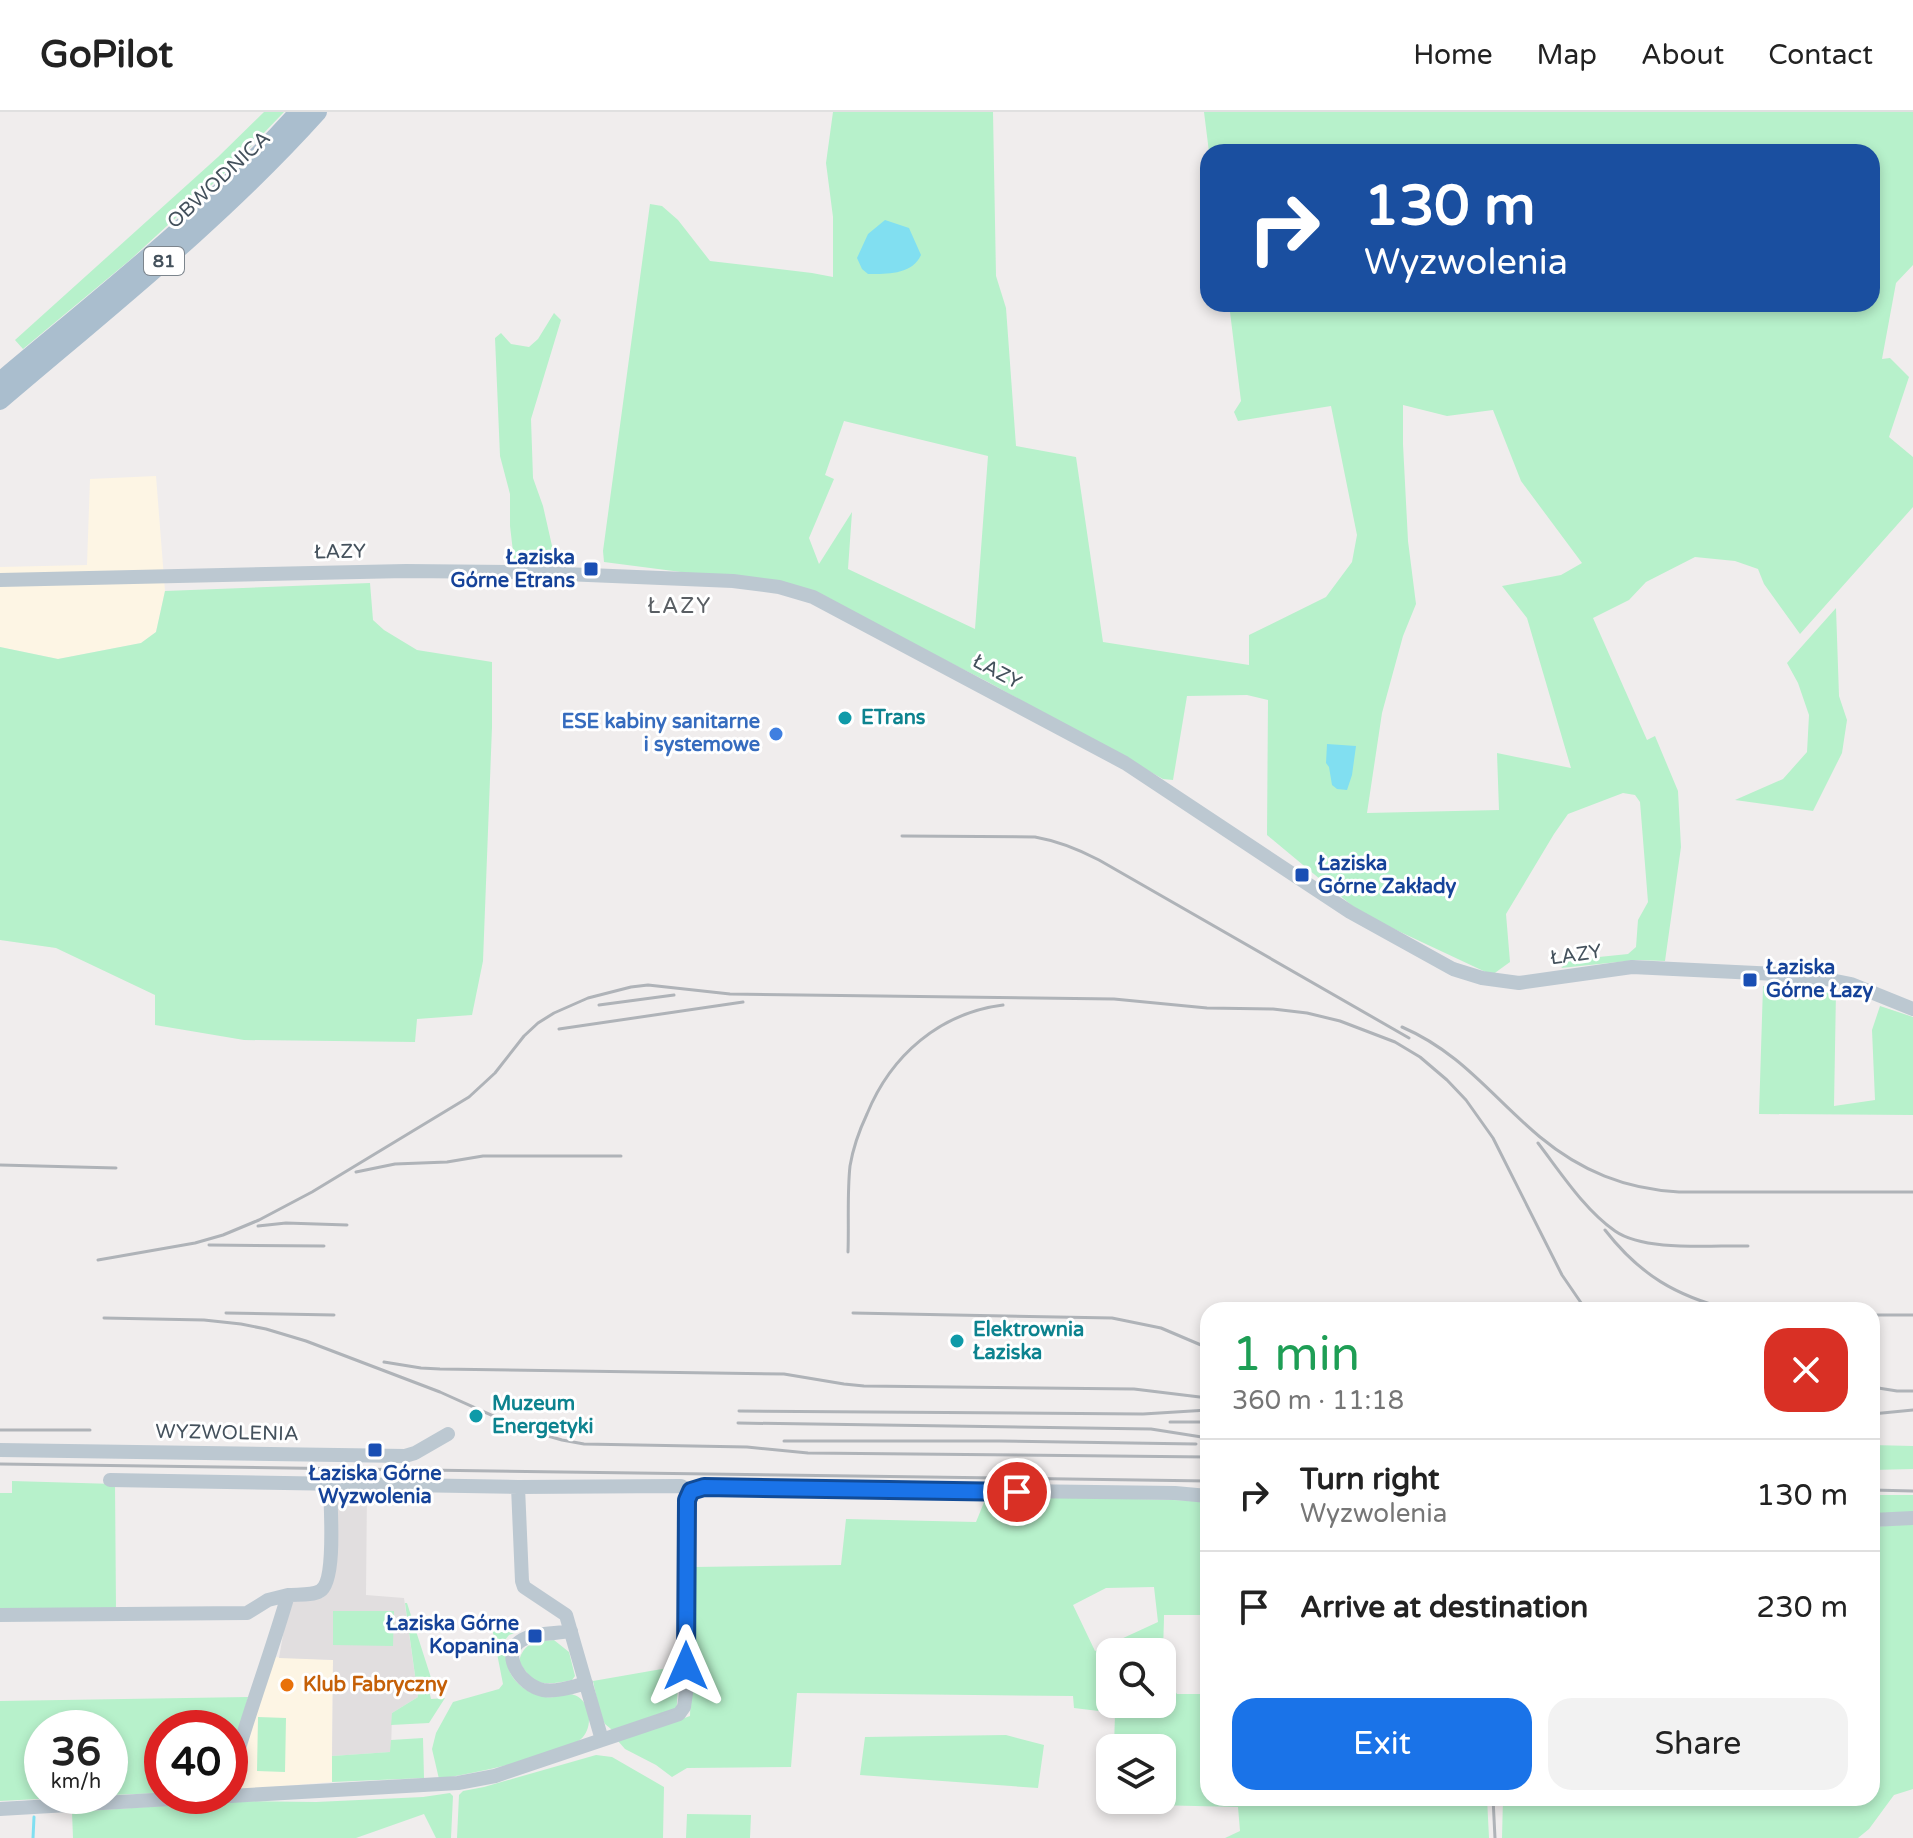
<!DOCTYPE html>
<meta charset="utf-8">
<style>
:root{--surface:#fff;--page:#f2f2f2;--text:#222;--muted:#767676;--line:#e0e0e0;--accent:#1a73e8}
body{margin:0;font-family:"Varela Round",sans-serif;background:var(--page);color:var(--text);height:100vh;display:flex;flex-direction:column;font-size:30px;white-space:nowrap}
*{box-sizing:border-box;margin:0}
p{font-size:26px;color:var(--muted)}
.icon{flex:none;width:44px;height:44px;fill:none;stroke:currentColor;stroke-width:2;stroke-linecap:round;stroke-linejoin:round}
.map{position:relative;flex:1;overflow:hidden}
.details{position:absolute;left:1200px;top:1190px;width:680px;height:504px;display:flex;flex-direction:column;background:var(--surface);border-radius:24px;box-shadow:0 4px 12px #0003}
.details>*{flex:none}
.guide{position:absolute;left:1200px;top:32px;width:680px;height:168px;border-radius:24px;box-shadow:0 4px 12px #0003;background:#1a4fa0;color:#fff;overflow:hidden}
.buttons{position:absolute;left:1096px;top:1526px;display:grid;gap:16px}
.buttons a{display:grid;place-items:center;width:80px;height:80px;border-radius:16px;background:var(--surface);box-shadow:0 4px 12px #0003;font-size:40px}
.speed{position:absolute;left:24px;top:1598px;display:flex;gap:16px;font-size:40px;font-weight:700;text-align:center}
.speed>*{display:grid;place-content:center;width:104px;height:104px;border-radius:50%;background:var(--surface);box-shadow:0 4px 12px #0003;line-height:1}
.speed small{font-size:20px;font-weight:400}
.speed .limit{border:12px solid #d22;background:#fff;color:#111}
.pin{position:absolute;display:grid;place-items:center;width:68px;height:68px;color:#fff;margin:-34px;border:4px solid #fff;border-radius:50%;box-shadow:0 2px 8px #0007}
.me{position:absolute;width:88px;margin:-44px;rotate:0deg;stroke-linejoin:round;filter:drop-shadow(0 0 6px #0008)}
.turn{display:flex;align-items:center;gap:28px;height:168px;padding:0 32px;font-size:36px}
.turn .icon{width:104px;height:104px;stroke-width:2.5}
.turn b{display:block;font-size:56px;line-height:68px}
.round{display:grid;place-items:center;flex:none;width:84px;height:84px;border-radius:24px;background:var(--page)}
.head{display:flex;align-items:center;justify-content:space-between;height:136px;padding:0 32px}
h1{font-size:48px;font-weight:600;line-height:60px;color:#1e9e55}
.button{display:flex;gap:16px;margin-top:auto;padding:16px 32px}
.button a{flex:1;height:92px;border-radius:24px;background:var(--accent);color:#fff;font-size:32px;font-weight:600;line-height:92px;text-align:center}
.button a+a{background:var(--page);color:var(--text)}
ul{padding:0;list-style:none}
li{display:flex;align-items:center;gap:24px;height:112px;padding:0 32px;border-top:2px solid var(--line)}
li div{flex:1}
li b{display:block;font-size:30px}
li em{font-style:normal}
header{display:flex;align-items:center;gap:48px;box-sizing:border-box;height:112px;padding:0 40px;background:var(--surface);border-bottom:2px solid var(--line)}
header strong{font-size:38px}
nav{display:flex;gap:44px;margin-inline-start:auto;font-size:28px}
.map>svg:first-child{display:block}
.commercial{fill:#fdf5e4}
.education{fill:#e1dedf}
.green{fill:#b7f1cb;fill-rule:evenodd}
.water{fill:#81dff1}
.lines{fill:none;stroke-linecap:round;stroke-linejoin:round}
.stream{stroke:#81dff1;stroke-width:3}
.minor{stroke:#bcc8d1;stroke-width:14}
.major{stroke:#aabece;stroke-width:18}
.rail{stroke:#afb3b8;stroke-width:3}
.route-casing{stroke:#114b97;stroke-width:20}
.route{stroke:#1a73e8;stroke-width:14}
.transit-dot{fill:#1a4fb4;stroke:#fff;stroke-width:3}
.culture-dot{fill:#0f9aa8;stroke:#fff;stroke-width:3}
.shop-dot{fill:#3f7fe0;stroke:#fff;stroke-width:3}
.food-dot{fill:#e8710a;stroke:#fff;stroke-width:3}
.labels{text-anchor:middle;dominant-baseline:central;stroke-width:6;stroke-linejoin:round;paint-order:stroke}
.shield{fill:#fff;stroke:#7c858d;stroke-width:2}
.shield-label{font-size:18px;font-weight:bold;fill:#44515c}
.street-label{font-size:20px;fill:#44515c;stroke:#fff}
.transit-label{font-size:20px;font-weight:bold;fill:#164399;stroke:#fff;text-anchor:end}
.culture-label{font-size:20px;font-weight:bold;fill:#0d838f;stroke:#fff;text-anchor:start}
.shop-label{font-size:20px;font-weight:bold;fill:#366cbe;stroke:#fff;text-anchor:end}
.food-label{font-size:20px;font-weight:bold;fill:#c56008;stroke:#fff;text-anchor:start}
.neighbourhood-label{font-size:22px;letter-spacing:2px;fill:#595e63;stroke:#fff}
</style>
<header>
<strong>GoPilot</strong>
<nav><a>Home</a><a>Map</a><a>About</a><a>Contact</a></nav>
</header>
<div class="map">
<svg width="1913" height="1726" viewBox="0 0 1913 1726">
<rect width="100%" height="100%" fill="#f0eded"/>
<path class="commercial" d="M 156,364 L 165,479 L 156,520 L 141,531 L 58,547 L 0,535 L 0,455 L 87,453 L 90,367 Z
M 274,1545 L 333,1548 L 332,1670 L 235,1678 L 233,1671 Z"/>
<path class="education" d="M 333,1376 L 367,1377 L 366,1483 L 404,1486 L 418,1585 L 392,1601 L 391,1640 L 332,1644 L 333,1548 L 279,1546 L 289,1489 L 323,1486 L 334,1461 Z"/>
<path class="green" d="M 264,0 L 284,0 L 232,54 L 130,148 L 23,237 L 15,228 L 218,45 Z
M 833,0 L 993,0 L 996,164 L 1006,196 L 1016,334 L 1076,345 L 1103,530 L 1249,553 L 1249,523 L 1326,485 L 1352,450 L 1357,423 L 1331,294 L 1238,309 L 1234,300 L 1241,289 L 1229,192 L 1872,192 L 1872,40 L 1209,40 L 1204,0 L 1913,0 L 1913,153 L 1896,171 L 1882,247 L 1890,246 L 1909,265 L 1889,325 L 1913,345 L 1913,395 L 1800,522 L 1764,472 L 1758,457 L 1735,449 L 1695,445 L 1646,470 L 1629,488 L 1593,506 L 1647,628 L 1655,624 L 1678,679 L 1681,735 L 1665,849 L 1637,848 L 1561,856 L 1570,848 L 1628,842 L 1636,835 L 1638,808 L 1648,790 L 1640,690 L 1635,683 L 1623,681 L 1568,702 L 1554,722 L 1506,802 L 1510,850 L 1492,863 L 1362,802 L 1267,723 L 1268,588 L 1247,583 L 1187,584 L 1173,668 L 1163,667 L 988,570 L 804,476 L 604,450 L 603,439 L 650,92 L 662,94 L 678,108 L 710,149 L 812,161 L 833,165 L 833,105 L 826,51 ZM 1403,293 L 1447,304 L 1493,298 L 1521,369 L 1582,451 L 1561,463 L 1502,474 L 1527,506 L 1571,656 L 1497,641 L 1499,698 L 1367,701 L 1382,601 L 1403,524 L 1416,492 L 1408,429 L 1403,332 ZM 844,309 L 988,344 L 975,517 L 848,457 L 852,400 L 819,452 L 809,426 L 834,367 L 825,363 Z
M 554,201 L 561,208 L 531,307 L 533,366 L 543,394 L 555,447 L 514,448 L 510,414 L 510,382 L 500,344 L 495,226 L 501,221 L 511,232 L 529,235 L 538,227 Z
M 370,471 L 373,508 L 384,518 L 417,538 L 492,550 L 492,615 L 483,849 L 472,903 L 417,907 L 415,930 L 244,928 L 155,913 L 155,883 L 56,836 L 0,828 L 0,535 L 58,547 L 141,531 L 156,520 L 165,479 Z
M 1836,496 L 1839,584 L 1847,608 L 1842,641 L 1813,699 L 1735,688 L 1783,667 L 1807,640 L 1809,603 L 1798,571 L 1787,551 Z
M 1763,874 L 1836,879 L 1834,994 L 1875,988 L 1872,918 L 1880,894 L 1913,905 L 1913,1003 L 1759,1002 Z
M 1872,1333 L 1913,1334 L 1913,1357 L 1872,1358 Z
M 12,1369 L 115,1372 L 116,1497 L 0,1498 L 0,1381 L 12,1381 Z
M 987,1383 L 1208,1389 L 1208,1503 L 1164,1503 C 1164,1530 1159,1559 1177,1582 L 1208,1582 L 1208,1686 L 1487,1686 L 1489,1726 L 1225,1726 L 1240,1719 L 1238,1695 L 1111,1692 L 1111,1688 L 1162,1688 L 1162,1636 L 1114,1636 L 1115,1601 L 1074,1596 L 1073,1584 L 797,1581 L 791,1655 L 687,1656 L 672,1665 L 656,1653 L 625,1637 L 618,1629 L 611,1617 L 605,1612 L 600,1602 L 593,1569 L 679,1554 L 676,1609 L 690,1604 L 691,1570 L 694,1553 L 694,1455 L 841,1453 L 846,1407 L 976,1410 ZM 1154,1475 L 1158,1510 L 1095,1539 L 1073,1493 L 1106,1476 ZM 1110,1540 L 1162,1540 L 1162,1592 L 1110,1592 Z
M 1872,1383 L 1913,1383 L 1913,1401 L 1872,1402 Z
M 1913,1412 L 1913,1677 L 1894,1683 L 1869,1717 L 1858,1726 L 1502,1726 L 1503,1686 L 1872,1686 L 1872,1415 Z
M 405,1491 L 407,1491 L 433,1572 L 428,1574 L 431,1587 L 445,1586 L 429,1611 L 391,1613 L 392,1601 L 418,1585 Z
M 333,1499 L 394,1499 L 393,1534 L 333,1533 Z
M 518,1513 L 520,1519 L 509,1523 L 505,1528 C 506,1539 506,1554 512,1564 C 520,1577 539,1587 554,1585 C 565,1583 573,1579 582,1588 C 592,1599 591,1618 581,1627 C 575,1632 565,1634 558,1637 C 519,1652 480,1660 439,1667 L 432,1637 L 436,1621 L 453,1590 L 499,1577 L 503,1572 L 492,1516 Z
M 554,1528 L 569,1540 L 575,1564 L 572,1568 C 558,1571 547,1573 533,1569 L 519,1550 C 523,1530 537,1529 554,1528 Z
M 248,1585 L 230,1653 L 230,1616 L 162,1616 L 162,1681 L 110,1683 L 110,1616 L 42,1616 L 42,1684 L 97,1684 L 0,1689 L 0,1589 Z
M 258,1605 L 286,1606 L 285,1660 L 257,1659 Z
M 1006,1623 L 1044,1633 L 1038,1676 L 860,1663 L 865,1625 Z
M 423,1626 L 424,1666 L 332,1670 L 332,1644 L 390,1640 L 391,1628 Z
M 596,1643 L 612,1645 L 664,1675 L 663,1726 L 457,1726 L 459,1683 L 463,1679 L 484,1675 Z
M 450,1681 L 453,1684 L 451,1726 L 436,1726 L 424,1702 L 356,1726 L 73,1726 L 72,1700 L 236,1689 L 316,1690 L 423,1685 Z
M 687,1702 L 751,1703 L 750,1726 L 686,1726 Z"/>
<path class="water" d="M 885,108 L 909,116 L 921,143 C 912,163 886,162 868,162 L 862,157 L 857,146 L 868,122 Z
M 1327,632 L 1356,634 L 1352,663 L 1347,678 L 1337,677 L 1332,673 L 1329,655 L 1326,651 Z"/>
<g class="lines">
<path class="stream" d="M 33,1726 L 34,1705"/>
<path class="minor" d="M 0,468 L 406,459 L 516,460 L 733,469 L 779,475 L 813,485 L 1125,651 L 1350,800 L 1453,857 L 1482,866 L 1519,871 L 1632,855 L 1777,862 L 1826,867 L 1851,872 L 1913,897
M 0,1338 L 405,1344 L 415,1341 L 448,1322
M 110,1368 L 518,1375 L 681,1374 L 691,1379
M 518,1375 L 522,1469 L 524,1475 L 566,1503 L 602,1628
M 691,1379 L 704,1375 L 1175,1381 L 1208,1384
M 1872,1408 L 1913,1406
M 288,1483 C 297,1482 312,1484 320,1479 C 337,1469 330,1391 330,1371
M 0,1503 L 247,1501 L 268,1488 L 288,1483 C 270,1545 247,1605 230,1667
M 571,1519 C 557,1522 535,1520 522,1528 C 499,1541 521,1574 543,1578 C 557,1580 572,1575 586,1571
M 230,1684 L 458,1671 L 495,1664 L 679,1602 L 684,1595 L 686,1581 L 687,1388 L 691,1379
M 0,1697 L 222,1684"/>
<path class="major" d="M 0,269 C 102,183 209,100 298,0
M 0,289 C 109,196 222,107 318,0"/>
<path class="rail" d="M 902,724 L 1035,725 C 1058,729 1078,737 1099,748 L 1409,926
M 599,893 L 674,883
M 1402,915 C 1462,941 1492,985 1540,1025 C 1581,1059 1625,1077 1679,1080 L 1913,1080
M 559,917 L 743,890
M 1538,1031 C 1561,1061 1584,1097 1615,1119 C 1645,1140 1712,1133 1748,1134
M 0,1053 L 116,1056
M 356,1060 L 395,1052 L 447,1050 L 483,1044 L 621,1044
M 258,1114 L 286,1111 L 347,1113
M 1605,1118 C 1640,1163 1676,1184 1731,1198
M 209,1133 L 324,1134
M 848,1140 C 849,1112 847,1082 850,1054 C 853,1036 859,1019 867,1002 C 891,943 940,901 1003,893
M 98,1148 L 195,1131 L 223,1123 L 259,1108 L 312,1080 L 469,985 L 495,961 L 524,924 L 538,911 L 554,901 L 588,886 L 631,875 L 648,873 L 730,882 L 1114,887 L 1207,896 L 1273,897 L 1307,901 L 1340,909 L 1395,930 L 1420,945 L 1447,968 L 1466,988 L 1493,1026 L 1562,1163 L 1586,1198
M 226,1201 L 334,1203
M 853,1201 L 1112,1206 L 1161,1216 L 1208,1236
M 1872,1203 L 1913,1203
M 104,1206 L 204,1208 L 241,1212 L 266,1217 L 306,1229 L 440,1280 L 520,1316 L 562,1328 L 584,1332 L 747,1335 L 808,1341 L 1208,1345
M 384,1250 L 421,1256 L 440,1257 L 784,1262 L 844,1272 L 864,1274 L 1134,1277 L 1208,1286
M 1872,1275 L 1897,1279 L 1913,1279
M 739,1299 L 1143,1302 L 1208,1298
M 1872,1302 L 1913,1298
M 1170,1310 L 1208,1310
M 738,1311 L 1151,1317 L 1208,1326
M 0,1318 L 90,1318
M 784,1329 L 999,1329 L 1196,1332
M 0,1352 L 1208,1369
M 1872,1378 L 1913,1379
M 1493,1686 L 1495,1726"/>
</g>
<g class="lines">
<g class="route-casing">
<path id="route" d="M 686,1554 L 687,1388 L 691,1379 L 704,1375 L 1017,1380"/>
</g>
<use href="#route" class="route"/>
</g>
<g class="transit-dot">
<rect x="583" y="449" width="16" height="16" rx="4"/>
<rect x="1294" y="755" width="16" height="16" rx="4"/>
<rect x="1742" y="860" width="16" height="16" rx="4"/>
<rect x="367" y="1330" width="16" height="16" rx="4"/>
<rect x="527" y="1516" width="16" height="16" rx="4"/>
</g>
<g class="culture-dot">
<circle cx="845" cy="606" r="8"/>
<circle cx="957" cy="1229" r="8"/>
<circle cx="476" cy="1304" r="8"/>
</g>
<circle class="shop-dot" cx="776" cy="622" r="8"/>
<circle class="food-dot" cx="287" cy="1573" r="8"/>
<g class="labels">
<rect class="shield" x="144" y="135" width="40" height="28" rx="6"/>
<g class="shield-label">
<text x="164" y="149">81</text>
</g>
<g class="street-label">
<text transform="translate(219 68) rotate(-43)">OBWODNICA</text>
<text transform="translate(340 440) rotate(-1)">ŁAZY</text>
<text transform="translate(997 560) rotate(28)">ŁAZY</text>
<text transform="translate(1576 843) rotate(-8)">ŁAZY</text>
<text transform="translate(227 1321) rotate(1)">WYZWOLENIA</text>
</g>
<g class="transit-label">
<text x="575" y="446">Łaziska<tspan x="575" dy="23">Górne Etrans</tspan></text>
<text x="1318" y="752" text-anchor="start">Łaziska<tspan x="1318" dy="23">Górne Zakłady</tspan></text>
<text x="1766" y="856" text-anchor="start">Łaziska<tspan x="1766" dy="23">Górne Łazy</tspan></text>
<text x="375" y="1362" text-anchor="middle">Łaziska Górne<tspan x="375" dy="23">Wyzwolenia</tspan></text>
<text x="519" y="1512">Łaziska Górne<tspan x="519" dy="23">Kopanina</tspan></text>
</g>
<g class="culture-label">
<text x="861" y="606">ETrans</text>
<text x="973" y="1218">Elektrownia<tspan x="973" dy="23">Łaziska</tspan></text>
<text x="492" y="1292">Muzeum<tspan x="492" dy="23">Energetyki</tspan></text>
</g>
<g class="shop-label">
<text x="760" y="610">ESE kabiny sanitarne<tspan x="760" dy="23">i systemowe</tspan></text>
</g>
<g class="food-label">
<text x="303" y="1573">Klub Fabryczny</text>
</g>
<g class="neighbourhood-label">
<text x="680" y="494">ŁAZY</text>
</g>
</g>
</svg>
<div class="buttons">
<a><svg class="icon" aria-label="search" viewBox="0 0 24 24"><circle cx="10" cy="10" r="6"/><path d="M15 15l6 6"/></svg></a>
<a><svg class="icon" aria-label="layers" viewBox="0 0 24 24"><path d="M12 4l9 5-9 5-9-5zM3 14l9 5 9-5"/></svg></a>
</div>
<div class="speed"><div>36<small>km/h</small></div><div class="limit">40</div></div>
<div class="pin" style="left:1017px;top:1380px;background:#d93025"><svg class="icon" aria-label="arrive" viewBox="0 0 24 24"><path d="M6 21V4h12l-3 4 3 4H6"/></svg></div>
<svg class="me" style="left:686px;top:1554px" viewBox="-20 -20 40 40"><path d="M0-17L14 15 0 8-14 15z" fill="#1a73e8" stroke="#fff" stroke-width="4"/></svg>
<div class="guide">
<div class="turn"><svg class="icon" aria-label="right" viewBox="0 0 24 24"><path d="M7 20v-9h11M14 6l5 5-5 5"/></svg><div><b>130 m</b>Wyzwolenia</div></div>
</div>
<section class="details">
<div class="head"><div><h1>1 min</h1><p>360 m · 11:18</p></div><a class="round" style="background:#d93025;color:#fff"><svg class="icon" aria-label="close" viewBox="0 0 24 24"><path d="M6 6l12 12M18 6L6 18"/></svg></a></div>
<ul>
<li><svg class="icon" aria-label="right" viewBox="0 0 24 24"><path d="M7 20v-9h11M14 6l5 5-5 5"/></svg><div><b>Turn right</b><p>Wyzwolenia</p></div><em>130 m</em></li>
<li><svg class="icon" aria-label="arrive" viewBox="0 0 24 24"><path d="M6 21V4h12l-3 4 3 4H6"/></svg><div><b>Arrive at destination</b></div><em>230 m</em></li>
</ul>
<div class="button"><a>Exit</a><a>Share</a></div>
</section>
</div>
